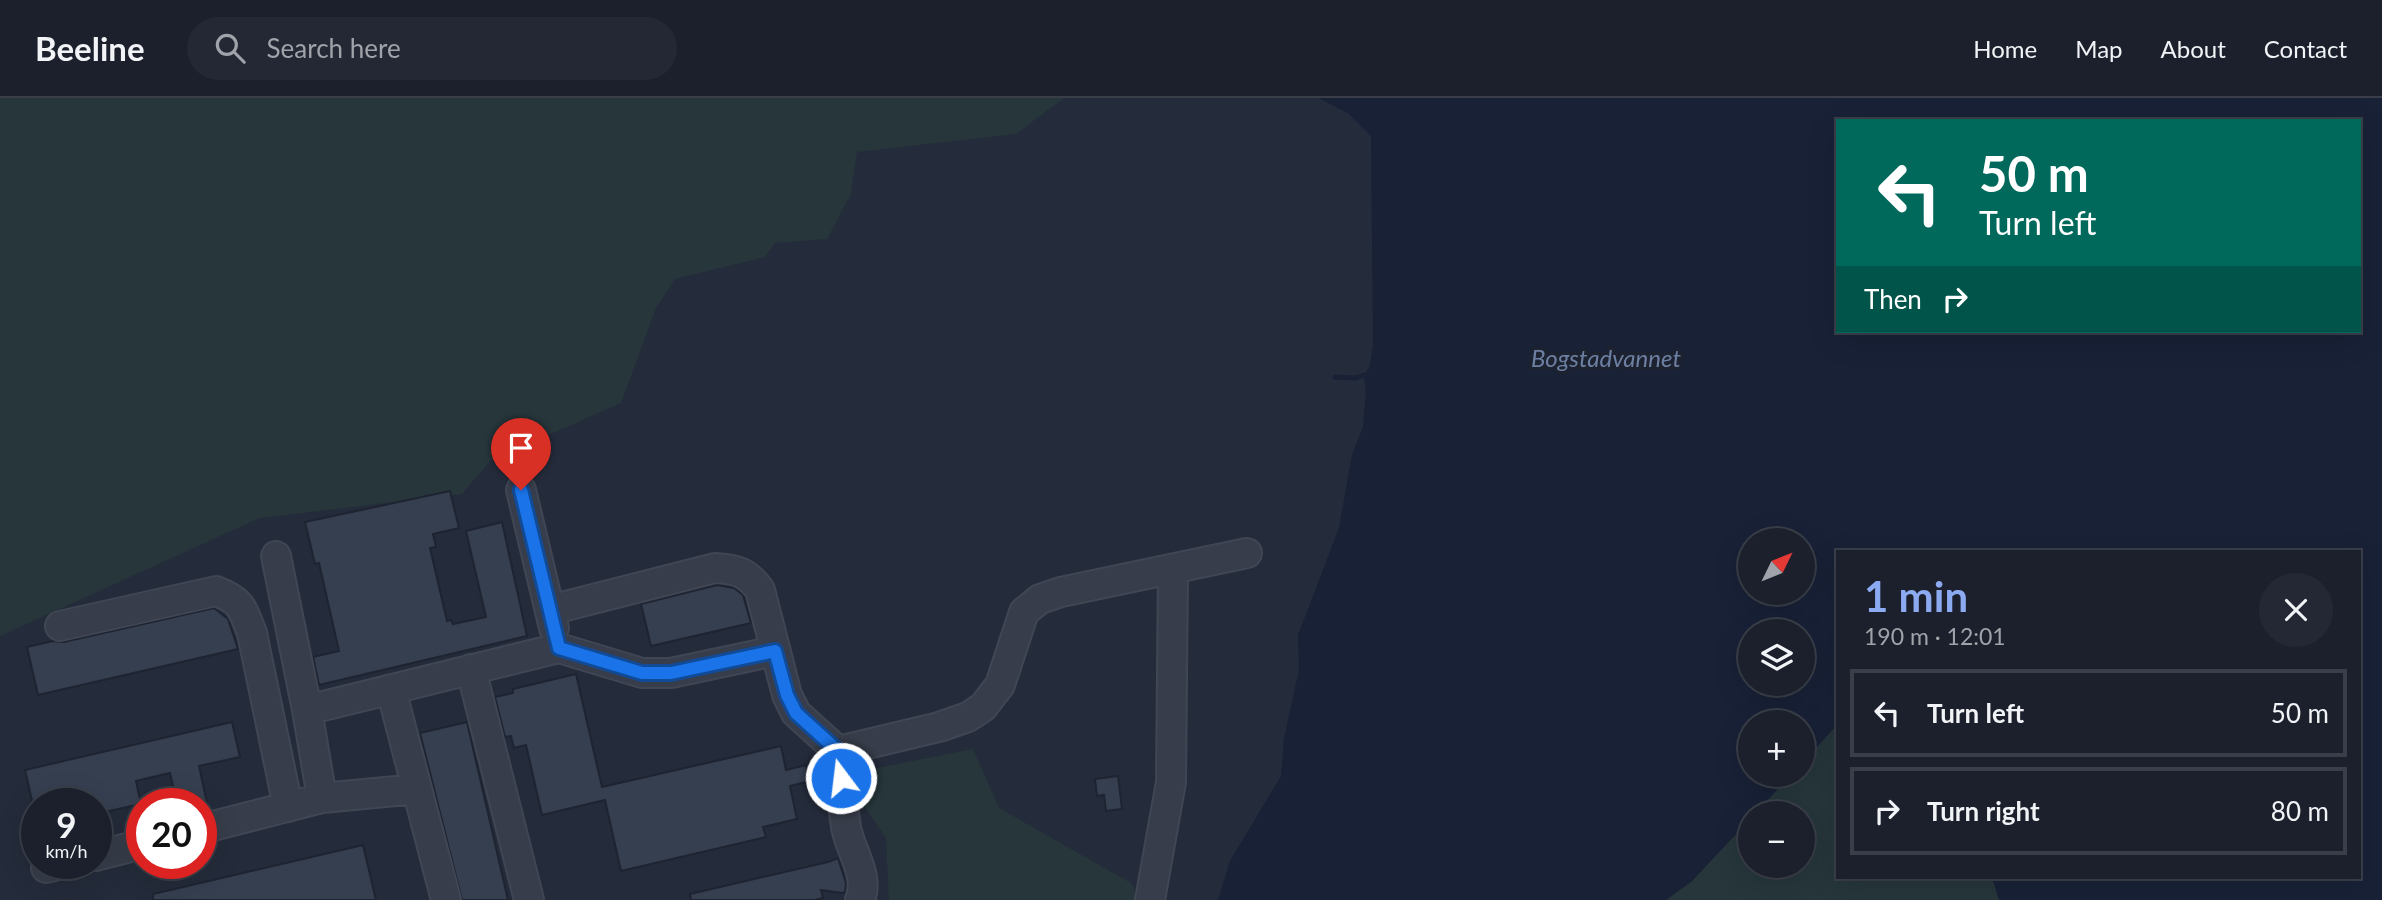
<!DOCTYPE html>
<meta charset="utf-8">
<style>
:root{--surface:#1b202c;--page:#242834;--text:#f1f3f6;--muted:#a0a3a9;--line:#393e48;--accent:#8caaf1}
body{margin:0;font-family:Lato,sans-serif;background:var(--page);color:var(--text);height:100vh;display:flex;flex-direction:column;font-size:26px;white-space:nowrap}
*{box-sizing:border-box;margin:0}
p{font-size:23px;color:var(--muted)}
.icon{flex:none;width:38px;height:38px;fill:none;stroke:currentColor;stroke-width:2;stroke-linecap:round;stroke-linejoin:round}
.map{position:relative;flex:1;overflow:hidden}
.sheet{position:absolute;left:1836px;top:452px;width:525px;height:329px;display:flex;flex-direction:column;background:var(--surface);border-radius:0px;box-shadow:0 7px 28px #0002,0 0 0 2px var(--line)}
.sheet>*{flex:none}
.guide{position:absolute;left:1836px;top:21px;width:525px;height:214px;border-radius:0px;box-shadow:0 7px 28px #0002,0 0 0 2px var(--line);background:#00695c;color:#fff;overflow:hidden}
.needle{width:46px;rotate:47deg}
.fabs{position:absolute;left:1738px;top:430px;display:grid;gap:14px}
.fabs a{display:grid;place-items:center;width:77px;height:77px;border-radius:50%;background:var(--surface);box-shadow:0 7px 28px #0002,0 0 0 2px var(--line);font-size:35px}
.speed{position:absolute;left:21px;top:690px;display:flex;gap:14px;font-size:35px;font-weight:700;text-align:center}
.speed>*{display:grid;place-content:center;width:91px;height:91px;border-radius:50%;background:var(--surface);box-shadow:0 7px 28px #0002,0 0 0 2px var(--line);line-height:1}
.speed small{font-size:18px;font-weight:400}
.speed .limit{border:10px solid #d22;background:#fff;color:#111}
.pin{position:absolute;display:grid;place-items:center;width:60px;height:60px;color:#fff;margin:-72px -30px;border-radius:50% 50% 50% 0;rotate:-45deg;box-shadow:0 0 7px #0007}
.pin .icon{rotate:45deg}
.me{position:absolute;width:77px;margin:-38px;rotate:345deg;stroke-linejoin:round;filter:drop-shadow(0 0 5px #0008)}
.turn{display:flex;align-items:center;gap:24px;height:147px;padding:0 28px;font-size:32px}
.turn .icon{width:91px;height:91px;stroke-width:2.5}
.turn b{display:block;font-size:49px;line-height:60px}
.then{display:flex;align-items:center;height:66px;padding:0 28px;background:#0003;gap:14px;font-size:26px}
.round{display:grid;place-items:center;flex:none;width:74px;height:74px;border-radius:37px;background:var(--page)}
.headline{display:flex;align-items:center;justify-content:space-between;height:119px;padding:0 28px}
h1{font-size:42px;font-weight:700;line-height:52px;color:var(--accent)}
ul{padding:0;list-style:none}
li{display:flex;align-items:center;gap:21px;height:88px;margin:0 14px 10px;padding:0 14px;border:4px solid var(--line);border-radius:0px}
li div{flex:1}
li b{display:block;font-size:26px}
li em{font-style:normal}
header{display:flex;align-items:center;gap:42px;box-sizing:border-box;height:98px;padding:0 35px;background:var(--surface);border-bottom:2px solid var(--line)}
header strong{font-size:33px}
nav{display:flex;gap:38px;margin-inline-start:auto;font-size:24px}
.search{width:490px;height:63px;background:var(--page);display:flex;align-items:center;gap:18px;box-sizing:border-box;padding:0 24px;border-radius:38px;color:var(--muted);font-size:26px}
.map>svg:first-child{display:block}
.green{fill:#26363b}
.water{fill:#182136;fill-rule:evenodd}
.lines{fill:none;stroke-linecap:round;stroke-linejoin:round}
.stream{stroke:#182136;stroke-width:5}
.building{fill:#363f50;stroke:#1e2431;stroke-width:2}
.minor-casing{stroke:#404653;stroke-width:32}
.minor{stroke:#373d4a;stroke-width:28}
.route-casing{stroke:#114b97;stroke-width:18}
.route{stroke:#1a73e8;stroke-width:12}
.labels{text-anchor:middle;dominant-baseline:central;stroke-width:7;stroke-linejoin:round;paint-order:stroke}
.water-label{font-size:24px;font-style:italic;fill:#6d7fa3;stroke:#1c222f}
</style>
<header>
<strong>Beeline</strong>
<div class="search"><svg class="icon" aria-label="search" viewBox="0 0 24 24"><circle cx="10" cy="10" r="6"/><path d="M15 15l6 6"/></svg>Search here</div>
<nav><a>Home</a><a>Map</a><a>About</a><a>Contact</a></nav>
</header>
<div class="map">
<svg width="2382" height="802" viewBox="0 0 2382 802">
<rect width="100%" height="100%" fill="#242b3a"/>
<path class="green" d="M 0,0 L 1064,0 L 1016,36 L 857,54 L 851,96 L 827,141 L 775,145 L 765,159 L 675,181 L 656,210 L 621,305 L 490,363 L 462,396 L 260,420 L 0,538 Z
M 1837,627 L 1838,779 L 1992,779 L 1999,802 L 1666,802 L 1692,783 L 1750,721 L 1750,768 L 1802,768 L 1802,716 L 1755,716 L 1790,677 L 1802,677 L 1803,664 Z
M 973,651 L 999,710 L 1131,785 L 1139,802 L 889,802 L 886,740 L 857,698 L 857,674 Z"/>
<path class="water" d="M 1319,0 L 2382,0 L 2382,802 L 1999,802 L 1992,779 L 2359,779 L 2359,453 L 1838,453 L 1837,627 L 1803,664 L 1802,625 L 1750,625 L 1750,677 L 1790,677 L 1755,716 L 1750,716 L 1750,721 L 1692,783 L 1666,802 L 1218,802 L 1230,763 L 1281,678 L 1284,640 L 1299,572 L 1298,537 L 1339,430 L 1352,357 L 1363,329 L 1366,294 L 1364,277 L 1369,270 L 1373,247 L 1371,38 L 1349,16 ZM 1838,23 L 2359,23 L 2359,233 L 1838,233 ZM 1750,443 L 1802,443 L 1802,495 L 1750,495 ZM 1750,534 L 1802,534 L 1802,586 L 1750,586 Z"/>
<g class="lines">
<path class="stream" d="M 1335,279 L 1356,280 L 1364,277"/>
</g>
<path class="building" d="M 450,393 L 459,430 L 433,436 L 436,449 L 430,450 L 447,523 L 451,522 L 453,526 L 486,519 L 466,433 L 502,424 L 527,538 L 319,587 L 313,559 L 339,553 L 319,465 L 315,466 L 305,424 Z
M 717,487 L 734,490 L 743,497 L 751,525 L 651,548 L 641,506 Z
M 214,510 L 228,521 L 238,551 L 38,597 L 27,549 L 53,543 L 64,544 Z
M 576,576 L 602,689 L 781,648 L 786,672 L 806,667 L 810,683 L 790,688 L 797,721 L 763,729 L 766,739 L 621,773 L 605,702 L 542,717 L 526,647 L 514,650 L 511,638 L 505,639 L 495,599 L 513,595 L 513,591 Z
M 232,624 L 240,659 L 199,668 L 207,705 L 177,705 L 170,675 L 136,683 L 141,706 L 96,716 L 96,705 L 69,705 L 68,699 L 33,707 L 25,672 Z
M 467,624 L 508,802 L 462,802 L 420,635 Z
M 1118,678 L 1122,711 L 1106,713 L 1104,697 L 1097,698 L 1095,681 Z
M 363,747 L 376,802 L 153,802 L 153,796 Z
M 838,760 L 846,785 L 845,794 L 842,795 L 821,792 L 823,800 L 815,802 L 691,802 L 690,796 L 828,764 Z"/>
<g class="lines">
<g class="minor-casing">
<path id="minor" d="M 521,392 L 554,530
M 276,458 L 307,612 L 322,700
M 550,512 L 715,470 C 736,471 747,474 760,492 L 787,597 L 796,615 L 838,653 C 841,678 842,704 846,729 C 850,753 870,777 860,802
M 60,528 L 216,493 C 242,503 242,510 252,535 L 288,709
M 471,571 L 529,802
M 391,591 L 446,802
M 307,612 L 559,550 L 642,575 L 671,575 L 775,553
M 838,653 L 939,629 L 968,619 L 983,609 L 1000,587 L 1024,514 L 1040,501 L 1061,494 L 1247,455
M 201,731 L 322,700 L 417,691
M 96,758 L 142,746
M 46,770 L 68,765
M 1150,802 L 1171,684 L 1173,472"/>
</g>
<use href="#minor" class="minor"/>
</g>
<g class="lines">
<g class="route-casing">
<path id="route" d="M 521,392 L 559,550 L 642,575 L 671,575 L 775,553 L 787,597 L 796,615 L 838,653 L 841,680"/>
</g>
<use href="#route" class="route"/>
</g>
<g class="labels">
<g class="water-label">
<text x="1606" y="259">Bogstadvannet</text>
</g>
</g>
</svg>
<div class="fabs">
<a><svg class="needle" viewBox="-14 -14 28 28"><path d="M0-13l5 13h-10z" fill="#e53935"/><path d="M0 13l5-13h-10z" fill="#a0a3a9"/></svg></a>
<a><svg class="icon" aria-label="layers" viewBox="0 0 24 24"><path d="M12 4l9 5-9 5-9-5zM3 14l9 5 9-5"/></svg></a>
<a>+</a>
<a>−</a>
</div>
<div class="speed"><div>9<small>km/h</small></div><div class="limit">20</div></div>
<div class="pin" style="left:521px;top:392px;background:#d93025"><svg class="icon" aria-label="arrive" viewBox="0 0 24 24"><path d="M6 21V4h12l-3 4 3 4H6"/></svg></div>
<svg class="me" style="left:841px;top:680px" viewBox="-20 -20 40 40"><circle r="17" fill="#1a73e8" stroke="#fff" stroke-width="3"/><path d="M0-11L8 9 0 5-8 9z" fill="#fff"/></svg>
<div class="guide">
<div class="turn"><svg class="icon" aria-label="left" viewBox="0 0 24 24"><path d="M17 20v-9H6M10 6l-5 5 5 5"/></svg><div><b>50 m</b>Turn left</div></div>
<div class="then">Then<svg class="icon" aria-label="right" viewBox="0 0 24 24"><path d="M7 20v-9h11M14 6l5 5-5 5"/></svg></div>
</div>
<section class="sheet">
<div class="headline"><div><h1>1 min</h1><p>190 m · 12:01</p></div><a class="round"><svg class="icon" aria-label="close" viewBox="0 0 24 24"><path d="M6 6l12 12M18 6L6 18"/></svg></a></div>
<ul>
<li><svg class="icon" aria-label="left" viewBox="0 0 24 24"><path d="M17 20v-9H6M10 6l-5 5 5 5"/></svg><div><b>Turn left</b></div><em>50 m</em></li>
<li><svg class="icon" aria-label="right" viewBox="0 0 24 24"><path d="M7 20v-9h11M14 6l5 5-5 5"/></svg><div><b>Turn right</b></div><em>80 m</em></li>
</ul>
</section>
</div>
